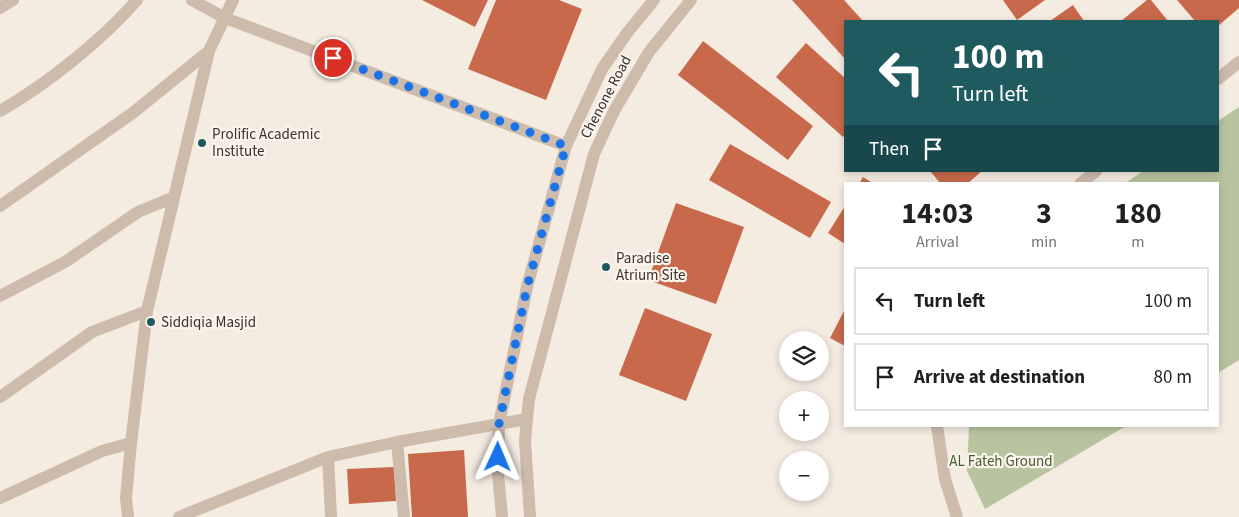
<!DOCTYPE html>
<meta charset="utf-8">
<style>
:root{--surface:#fff;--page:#f2f2f2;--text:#202124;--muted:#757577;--line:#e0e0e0}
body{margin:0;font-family:"Source Sans 3",sans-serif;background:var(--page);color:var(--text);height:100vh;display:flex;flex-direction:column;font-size:19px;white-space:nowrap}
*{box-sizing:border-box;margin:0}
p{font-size:16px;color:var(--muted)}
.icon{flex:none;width:28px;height:28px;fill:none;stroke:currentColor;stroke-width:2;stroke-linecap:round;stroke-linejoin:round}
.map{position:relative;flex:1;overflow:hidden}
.drawer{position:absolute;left:844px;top:182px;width:375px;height:245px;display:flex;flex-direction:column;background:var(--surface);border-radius:0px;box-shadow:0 2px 8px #0003}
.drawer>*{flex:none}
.banner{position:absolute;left:844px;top:20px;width:375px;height:152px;border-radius:0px;box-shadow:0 2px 8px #0003;background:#1f5a5e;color:#fff;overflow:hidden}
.buttons{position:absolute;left:779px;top:331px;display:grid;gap:10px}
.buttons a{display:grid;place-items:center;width:50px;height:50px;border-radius:50%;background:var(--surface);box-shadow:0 2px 8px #0003;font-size:25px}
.pin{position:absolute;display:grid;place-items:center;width:42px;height:42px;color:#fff;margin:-21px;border:2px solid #fff;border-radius:50%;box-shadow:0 1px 5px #0007}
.me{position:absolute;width:55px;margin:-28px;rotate:1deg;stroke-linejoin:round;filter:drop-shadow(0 0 4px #0008)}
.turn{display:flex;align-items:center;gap:18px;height:105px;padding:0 25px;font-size:22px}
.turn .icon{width:65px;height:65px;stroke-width:2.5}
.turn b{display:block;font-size:35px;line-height:42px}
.then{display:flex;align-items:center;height:48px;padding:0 25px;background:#0003;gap:10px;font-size:19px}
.eta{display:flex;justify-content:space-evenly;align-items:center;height:85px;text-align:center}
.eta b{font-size:30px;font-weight:700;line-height:35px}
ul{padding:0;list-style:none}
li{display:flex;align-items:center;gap:15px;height:68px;margin:0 10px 8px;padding:0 15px;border:2px solid var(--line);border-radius:0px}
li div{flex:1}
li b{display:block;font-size:19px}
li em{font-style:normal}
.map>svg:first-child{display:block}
.green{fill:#b8c4a0}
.building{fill:#c8694b}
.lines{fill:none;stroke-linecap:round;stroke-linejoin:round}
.minor{stroke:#cdbbac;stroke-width:12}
.route{stroke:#1a73e8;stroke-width:9;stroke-dasharray:0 16.2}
.poi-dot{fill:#1f5a5e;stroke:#fbf5ee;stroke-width:2}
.labels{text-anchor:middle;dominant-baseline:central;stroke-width:4.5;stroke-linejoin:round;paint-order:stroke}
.street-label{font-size:15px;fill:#3b302b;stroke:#fbf5ee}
.poi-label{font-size:15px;fill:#3b302b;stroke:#fbf5ee;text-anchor:start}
.park-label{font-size:15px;fill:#4a5a2e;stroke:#fbf5ee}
</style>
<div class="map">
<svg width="1239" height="517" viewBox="0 0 1239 517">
<rect width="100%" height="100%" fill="#f4ebe1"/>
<path class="green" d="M 1239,107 L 1239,360 L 1218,373 L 1218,184 L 1124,184 L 1143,171 L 1218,171 L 1218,121 Z
M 969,426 L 1126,426 L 985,509 L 967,471 Z"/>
<path class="building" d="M 422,0 L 488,0 L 475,27 Z
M 496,0 L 559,0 L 582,9 L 546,100 L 468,69 Z
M 792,0 L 844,0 L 863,21 L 845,21 L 845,59 Z
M 1003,0 L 1045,0 L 1017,20 Z
M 1147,0 L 1151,0 L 1168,21 L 1121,21 Z
M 1177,0 L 1239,0 L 1239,8 L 1218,26 L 1218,21 L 1195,21 Z
M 1073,5 L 1084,21 L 1050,21 Z
M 703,41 L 813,126 L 788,160 L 678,75 Z
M 806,43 L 845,78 L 845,134 L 843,137 L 776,77 Z
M 730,144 L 831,202 L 810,238 L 709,180 Z
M 930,171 L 982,171 L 967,184 L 941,184 Z
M 863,177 L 874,184 L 859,184 Z
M 676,203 L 744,227 L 716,304 L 648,280 Z
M 845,206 L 845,244 L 828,233 Z
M 645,308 L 712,334 L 686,401 L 619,375 Z
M 845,309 L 845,346 L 830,338 Z
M 464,450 L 468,517 L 412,517 L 408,454 Z
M 394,467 L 396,501 L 349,504 L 347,469 Z"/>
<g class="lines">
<path class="minor" d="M 192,0 L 225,18 L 566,146
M 0,8 L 13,0
M 1218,79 L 1239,62
M 0,111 C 46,85 102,40 137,0
M 1080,184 L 1096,171
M 0,206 L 134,112 L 209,51
M 0,296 L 65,262 L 138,212 L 172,198
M 0,397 L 92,332 L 147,311
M 937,426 L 945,479 L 957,517
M 397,442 L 404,517
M 0,498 L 102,451 L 131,443
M 128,517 L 126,498 L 131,443 L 147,311 L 209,51 L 233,0
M 179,517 L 328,457
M 331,517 L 328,457 L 397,442 L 527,419
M 502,517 L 498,474 L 499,424 L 527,287 L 566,146 L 602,69 L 627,33 L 654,0
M 530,517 L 525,441 L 529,399 L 594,154 L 614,111 L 649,52 L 691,0"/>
</g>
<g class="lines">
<path class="route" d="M 333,58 L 566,146 L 527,287 L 499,424 L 498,457"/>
</g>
<g class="poi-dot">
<circle cx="202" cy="143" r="5"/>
<circle cx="606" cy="267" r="5"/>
<circle cx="151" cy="322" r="5"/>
</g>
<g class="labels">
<g class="street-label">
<text transform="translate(606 97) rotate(-62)">Chenone Road</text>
</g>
<g class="poi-label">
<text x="212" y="134">Prolific Academic<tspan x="212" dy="17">Institute</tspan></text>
<text x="616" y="258">Paradise<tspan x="616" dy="17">Atrium Site</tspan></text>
<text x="161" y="322">Siddiqia Masjid</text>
</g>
<g class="park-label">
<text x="1001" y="461">AL Fateh Ground</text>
</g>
</g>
</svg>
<div class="buttons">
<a><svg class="icon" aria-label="layers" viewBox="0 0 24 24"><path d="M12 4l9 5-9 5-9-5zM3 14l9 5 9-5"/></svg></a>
<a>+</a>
<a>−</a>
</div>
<div class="pin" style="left:333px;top:58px;background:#d93025"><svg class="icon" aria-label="arrive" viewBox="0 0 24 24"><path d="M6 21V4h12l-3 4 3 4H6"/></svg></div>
<svg class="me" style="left:498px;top:457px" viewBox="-20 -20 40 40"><path d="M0-17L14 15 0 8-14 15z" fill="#1a73e8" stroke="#fff" stroke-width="4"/></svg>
<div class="banner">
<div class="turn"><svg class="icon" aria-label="left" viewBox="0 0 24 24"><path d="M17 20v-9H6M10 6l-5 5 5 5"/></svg><div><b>100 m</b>Turn left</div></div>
<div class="then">Then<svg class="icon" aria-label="arrive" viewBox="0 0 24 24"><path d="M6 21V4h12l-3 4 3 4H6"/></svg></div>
</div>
<section class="drawer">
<div class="eta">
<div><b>14:03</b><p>Arrival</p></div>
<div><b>3</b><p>min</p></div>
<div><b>180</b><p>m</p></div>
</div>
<ul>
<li><svg class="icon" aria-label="left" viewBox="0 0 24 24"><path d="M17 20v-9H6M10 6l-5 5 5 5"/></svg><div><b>Turn left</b></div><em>100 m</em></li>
<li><svg class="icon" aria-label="arrive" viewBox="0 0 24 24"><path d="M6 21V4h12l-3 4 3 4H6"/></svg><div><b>Arrive at destination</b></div><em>80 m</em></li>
</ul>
</section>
</div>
